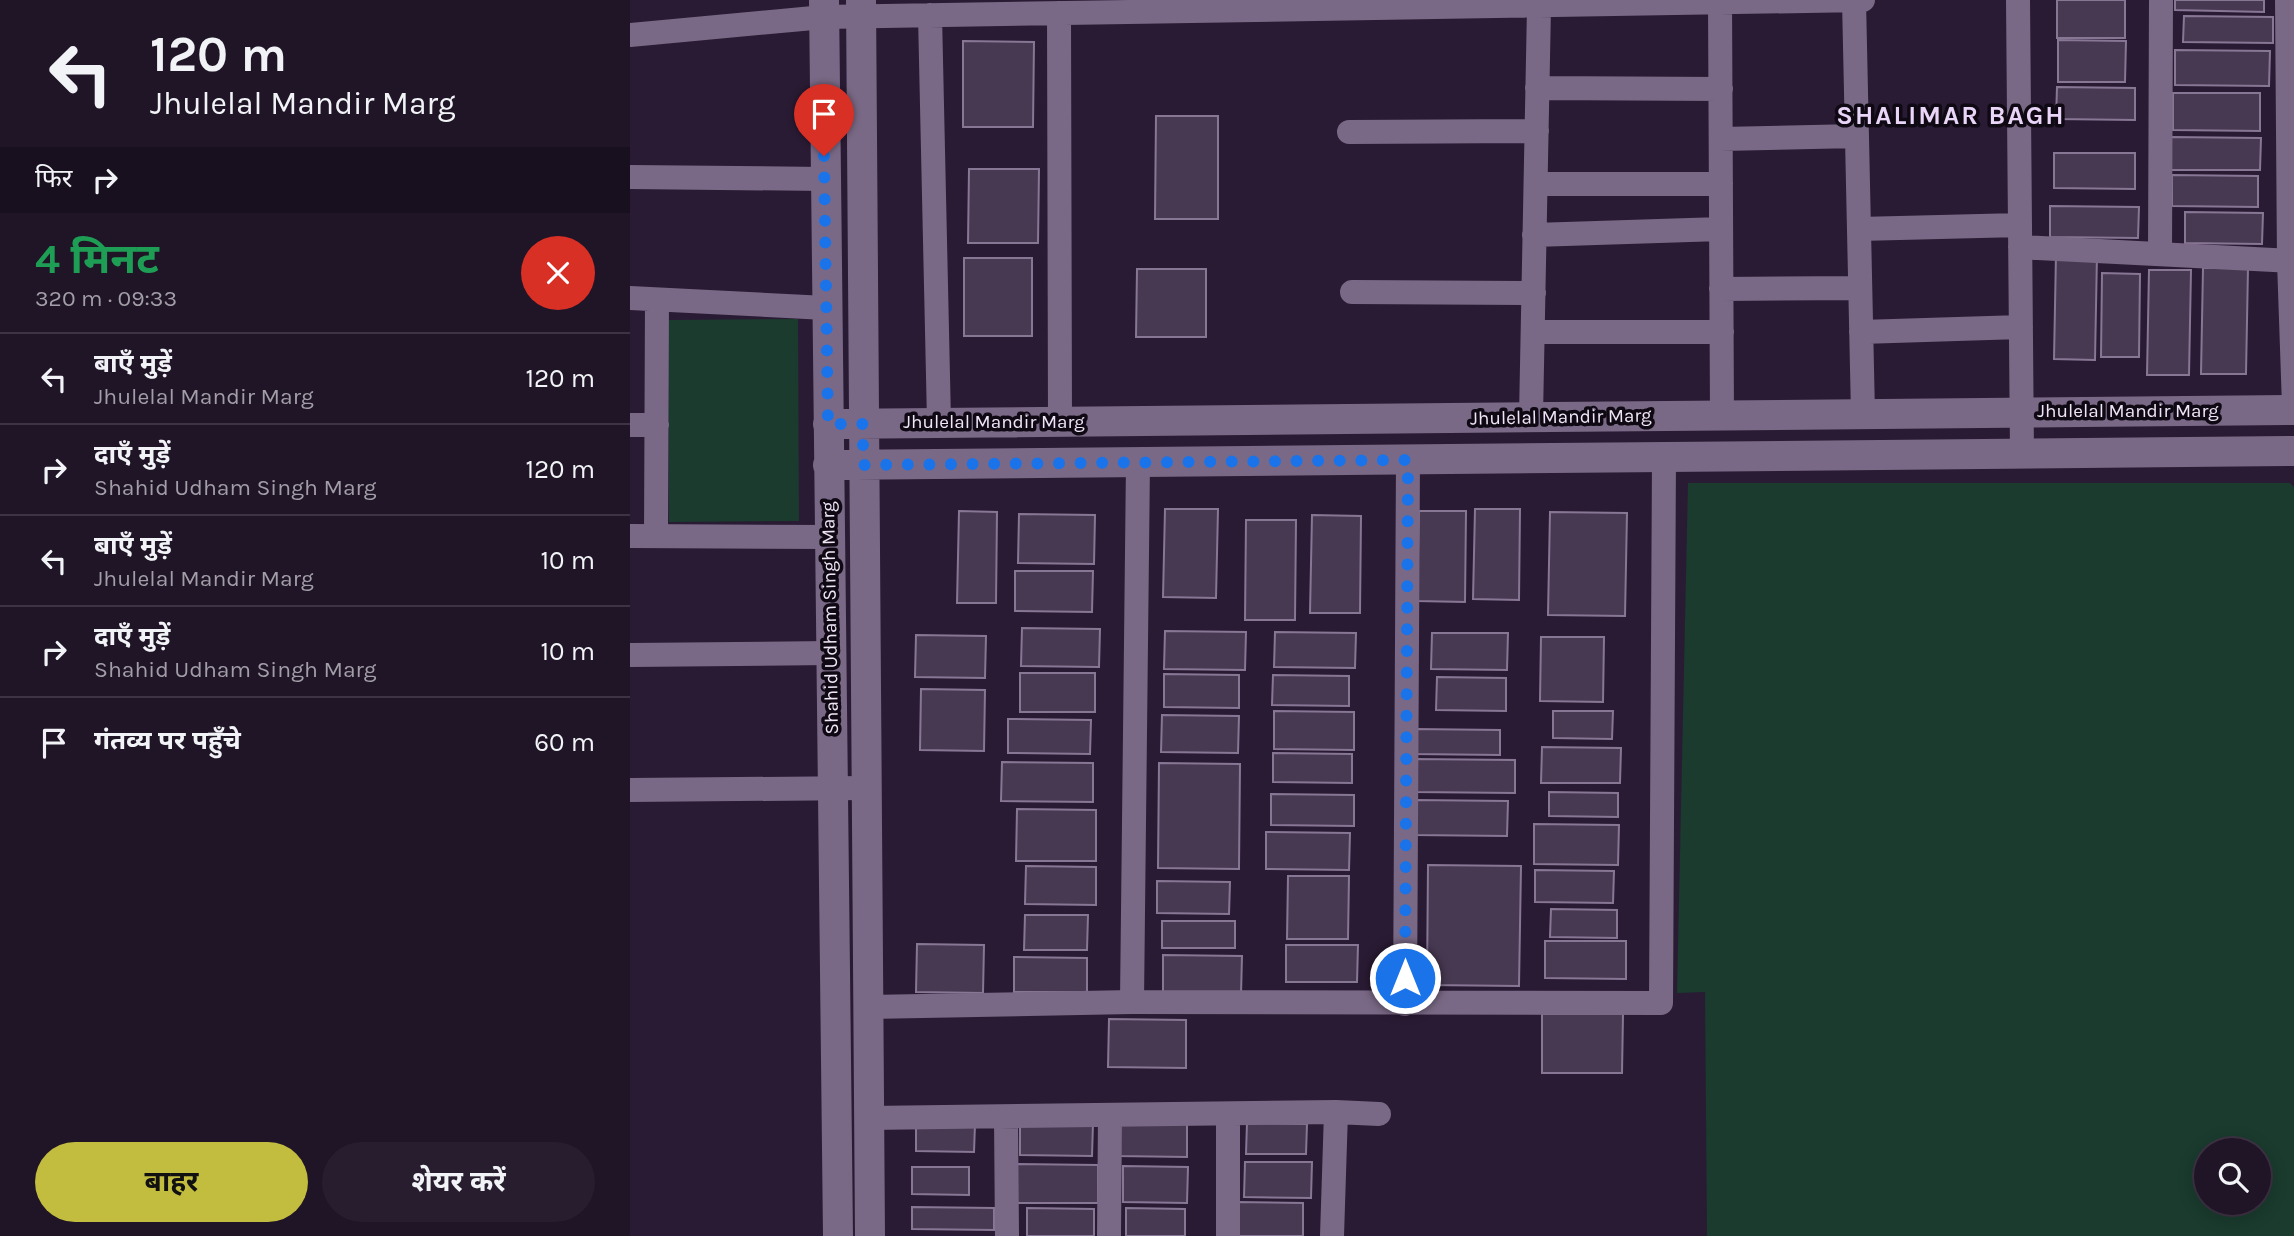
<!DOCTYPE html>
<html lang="hi">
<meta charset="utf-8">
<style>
:root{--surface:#201427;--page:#281d2f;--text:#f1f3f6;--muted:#a29ea7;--line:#3d3344;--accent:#c2bd3f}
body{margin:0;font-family:Karla,"Noto Sans Devanagari",sans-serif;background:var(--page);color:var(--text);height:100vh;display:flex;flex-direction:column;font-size:26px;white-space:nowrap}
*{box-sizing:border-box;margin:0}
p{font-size:23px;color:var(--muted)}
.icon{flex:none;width:38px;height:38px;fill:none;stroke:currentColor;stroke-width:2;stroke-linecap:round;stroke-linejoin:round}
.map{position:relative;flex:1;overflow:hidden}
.panel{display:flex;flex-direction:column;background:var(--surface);width:630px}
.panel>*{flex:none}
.guide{background:#201427;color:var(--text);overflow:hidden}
.fabs{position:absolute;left:1564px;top:1138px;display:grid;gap:14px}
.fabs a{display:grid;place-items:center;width:77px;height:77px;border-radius:50%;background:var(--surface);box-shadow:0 4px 18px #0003,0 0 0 2px var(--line);font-size:35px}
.pin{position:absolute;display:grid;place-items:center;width:60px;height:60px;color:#fff;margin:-72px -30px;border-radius:50% 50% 50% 0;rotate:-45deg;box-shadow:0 0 7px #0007}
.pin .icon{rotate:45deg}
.me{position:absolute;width:77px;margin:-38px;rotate:0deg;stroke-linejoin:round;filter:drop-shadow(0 0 5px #0008)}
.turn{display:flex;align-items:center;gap:24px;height:147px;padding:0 35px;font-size:32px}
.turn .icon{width:91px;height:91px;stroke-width:2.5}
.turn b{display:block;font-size:49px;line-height:60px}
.then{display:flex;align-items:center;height:66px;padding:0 35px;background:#0003;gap:14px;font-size:26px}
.round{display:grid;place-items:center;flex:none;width:74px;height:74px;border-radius:37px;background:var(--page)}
.head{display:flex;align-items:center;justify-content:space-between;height:119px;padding:0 35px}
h1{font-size:42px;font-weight:700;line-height:52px;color:#1e9e55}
.button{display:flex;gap:14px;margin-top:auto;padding:14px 35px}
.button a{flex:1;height:80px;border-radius:42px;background:var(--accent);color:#111;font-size:28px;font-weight:700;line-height:80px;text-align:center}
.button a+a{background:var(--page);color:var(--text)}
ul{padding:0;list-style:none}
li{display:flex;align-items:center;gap:21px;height:91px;padding:0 35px;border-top:2px solid var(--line)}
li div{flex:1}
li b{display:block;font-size:26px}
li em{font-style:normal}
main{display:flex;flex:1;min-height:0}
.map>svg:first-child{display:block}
.green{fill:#1a3b2e;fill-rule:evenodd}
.building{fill:#483953;stroke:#887695;stroke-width:2}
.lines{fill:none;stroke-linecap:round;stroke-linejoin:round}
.minor{stroke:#7a6986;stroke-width:24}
.tertiary{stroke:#7a6986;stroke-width:30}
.route{stroke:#1a73e8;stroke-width:12;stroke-dasharray:0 21.6}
.labels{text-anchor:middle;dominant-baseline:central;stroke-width:7;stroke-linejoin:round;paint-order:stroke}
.street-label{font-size:19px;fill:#efe5f6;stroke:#0f0914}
.district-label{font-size:26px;font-weight:bold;letter-spacing:2px;fill:#e9d5f7;stroke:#0f0914}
</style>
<main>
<section class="panel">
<div class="guide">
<div class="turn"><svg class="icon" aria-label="left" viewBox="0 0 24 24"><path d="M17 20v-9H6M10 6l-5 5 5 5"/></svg><div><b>120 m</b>Jhulelal Mandir Marg</div></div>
<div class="then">फिर<svg class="icon" aria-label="right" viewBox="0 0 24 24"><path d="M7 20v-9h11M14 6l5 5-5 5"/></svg></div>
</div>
<div class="head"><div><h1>4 मिनट</h1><p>320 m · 09:33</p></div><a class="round" style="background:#d93025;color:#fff"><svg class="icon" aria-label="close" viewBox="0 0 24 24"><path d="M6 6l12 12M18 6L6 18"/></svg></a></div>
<ul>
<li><svg class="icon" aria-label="left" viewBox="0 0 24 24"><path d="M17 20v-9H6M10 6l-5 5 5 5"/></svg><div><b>बाएँ मुड़ें</b><p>Jhulelal Mandir Marg</p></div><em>120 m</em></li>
<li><svg class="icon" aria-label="right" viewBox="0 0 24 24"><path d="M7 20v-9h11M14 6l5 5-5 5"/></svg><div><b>दाएँ मुड़ें</b><p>Shahid Udham Singh Marg</p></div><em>120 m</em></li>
<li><svg class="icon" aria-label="left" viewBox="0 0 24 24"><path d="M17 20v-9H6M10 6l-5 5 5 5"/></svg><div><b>बाएँ मुड़ें</b><p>Jhulelal Mandir Marg</p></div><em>10 m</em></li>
<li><svg class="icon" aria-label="right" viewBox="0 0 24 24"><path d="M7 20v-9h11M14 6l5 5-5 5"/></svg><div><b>दाएँ मुड़ें</b><p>Shahid Udham Singh Marg</p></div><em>10 m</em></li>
<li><svg class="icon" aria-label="arrive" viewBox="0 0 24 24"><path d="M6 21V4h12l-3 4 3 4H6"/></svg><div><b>गंतव्य पर पहुँचे</b></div><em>60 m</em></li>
</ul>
<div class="button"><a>बाहर</a><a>शेयर करें</a></div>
</section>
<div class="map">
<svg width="1664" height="1236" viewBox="0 0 1664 1236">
<rect width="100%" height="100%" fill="#2a1b34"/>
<path class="green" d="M 168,319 L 169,521 L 39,522 L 38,320 Z
M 1058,483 L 1660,483 L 1664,487 L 1664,1236 L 1077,1236 L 1075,992 L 1047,993 ZM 1577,1150 L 1629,1150 L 1629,1202 L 1577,1202 Z"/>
<path class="building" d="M 1427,0 L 1495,0 L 1495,38 L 1427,38 Z
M 1545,0 L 1634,0 L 1634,12 L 1545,10 Z
M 1554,16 L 1643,17 L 1643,43 L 1553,42 Z
M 1428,40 L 1496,41 L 1495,82 L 1428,82 Z
M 333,41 L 404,42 L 403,127 L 333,127 Z
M 1545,50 L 1640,51 L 1639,86 L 1545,85 Z
M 1427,87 L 1505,88 L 1505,120 L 1426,119 Z
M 1543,93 L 1630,93 L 1630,131 L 1543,130 Z
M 526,116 L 588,116 L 588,219 L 525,219 Z
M 1541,137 L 1631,138 L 1630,170 L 1540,170 Z
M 1424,153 L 1505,153 L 1505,189 L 1424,188 Z
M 339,169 L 409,169 L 408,243 L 338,243 Z
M 1542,175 L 1628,176 L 1628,207 L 1542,206 Z
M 1420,206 L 1509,207 L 1508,238 L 1420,237 Z
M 1555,212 L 1633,213 L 1632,244 L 1555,243 Z
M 1426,254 L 1467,254 L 1465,360 L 1424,359 Z
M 334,258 L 402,258 L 402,336 L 334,336 Z
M 1573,268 L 1618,268 L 1616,374 L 1571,374 Z
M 507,269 L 576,269 L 576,337 L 506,337 Z
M 1519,270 L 1561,270 L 1559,375 L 1517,375 Z
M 1472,273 L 1510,274 L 1509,357 L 1471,357 Z
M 535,509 L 588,509 L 586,598 L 533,597 Z
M 845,509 L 890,509 L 889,600 L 843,599 Z
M 329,511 L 367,512 L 366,603 L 327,603 Z
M 789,511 L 836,511 L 835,602 L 787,601 Z
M 920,512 L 997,513 L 995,616 L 918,615 Z
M 389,514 L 465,515 L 464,564 L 388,563 Z
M 682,515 L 731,516 L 730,613 L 680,613 Z
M 616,520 L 666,520 L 665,620 L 615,620 Z
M 385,571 L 463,571 L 462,612 L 385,611 Z
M 392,628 L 470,629 L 469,667 L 391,666 Z
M 535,631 L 616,632 L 615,670 L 534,669 Z
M 645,632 L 726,633 L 725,668 L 644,667 Z
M 802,633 L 878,633 L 877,670 L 801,669 Z
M 286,635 L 356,636 L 355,678 L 285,677 Z
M 911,637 L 974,637 L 973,702 L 910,701 Z
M 390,673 L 465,673 L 465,712 L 390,712 Z
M 534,674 L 609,675 L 609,708 L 534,707 Z
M 643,675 L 719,676 L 719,706 L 642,705 Z
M 807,677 L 876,678 L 876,711 L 806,710 Z
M 291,689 L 355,690 L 354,751 L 290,750 Z
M 644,711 L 724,712 L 724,750 L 644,749 Z
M 923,711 L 983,711 L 982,739 L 923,738 Z
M 532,715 L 609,716 L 608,753 L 531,752 Z
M 378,719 L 461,720 L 460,754 L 378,753 Z
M 784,729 L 870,730 L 870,755 L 783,754 Z
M 912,747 L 991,748 L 990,783 L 911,783 Z
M 643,753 L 722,754 L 722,783 L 643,782 Z
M 783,759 L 885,760 L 885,793 L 783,792 Z
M 372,762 L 463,763 L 463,802 L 371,801 Z
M 529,763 L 610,764 L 609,869 L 528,868 Z
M 919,792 L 988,793 L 988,817 L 919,816 Z
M 641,794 L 724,795 L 724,826 L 641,825 Z
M 784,800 L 878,801 L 877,836 L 783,835 Z
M 387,809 L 466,810 L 466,861 L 386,861 Z
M 904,824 L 989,825 L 988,865 L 904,864 Z
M 636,832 L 720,833 L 719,870 L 636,869 Z
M 798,865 L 891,866 L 889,986 L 797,985 Z
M 396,866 L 466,867 L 466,905 L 395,904 Z
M 905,870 L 984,871 L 983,903 L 905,902 Z
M 658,876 L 719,876 L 718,939 L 657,939 Z
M 527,881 L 600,882 L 599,914 L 527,913 Z
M 921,909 L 987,910 L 987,938 L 920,937 Z
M 395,915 L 458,915 L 457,950 L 394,950 Z
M 532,921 L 605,921 L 605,948 L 532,948 Z
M 915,941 L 996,941 L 996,979 L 915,978 Z
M 287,944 L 354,945 L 353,993 L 286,992 Z
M 656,945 L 728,945 L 727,982 L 656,982 Z
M 533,955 L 612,956 L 611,995 L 533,994 Z
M 384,957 L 457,958 L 457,992 L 384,992 Z
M 912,1014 L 993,1014 L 992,1073 L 912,1073 Z
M 479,1019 L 556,1020 L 556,1068 L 478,1067 Z
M 488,1122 L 557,1122 L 557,1157 L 487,1156 Z
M 390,1123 L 463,1123 L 462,1156 L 390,1155 Z
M 617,1123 L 677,1124 L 676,1154 L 616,1154 Z
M 286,1124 L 345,1124 L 344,1152 L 286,1151 Z
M 615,1162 L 682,1162 L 681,1198 L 614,1197 Z
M 386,1164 L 468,1165 L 468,1203 L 385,1203 Z
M 493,1166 L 558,1167 L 557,1203 L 493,1202 Z
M 282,1167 L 339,1167 L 339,1195 L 282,1194 Z
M 606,1202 L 673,1203 L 673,1236 L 605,1236 Z
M 282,1207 L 364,1208 L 364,1230 L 282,1229 Z
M 397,1208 L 464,1209 L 464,1236 L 397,1236 Z
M 496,1208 L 555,1209 L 555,1236 L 496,1236 Z"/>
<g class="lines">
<path class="minor" d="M 1090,0 L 1092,416
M 1224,0 L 1233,414
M 1388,0 L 1392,454
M 1657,0 L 1659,261 L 1664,406
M 429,13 L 430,422
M 300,15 L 309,421
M 0,35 L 194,17 L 1233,0
M 907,88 L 1091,89
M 719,132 L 907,131
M 1091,139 L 1227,136
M 0,177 L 195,179
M 906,184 L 1091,184
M 1229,229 L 1390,225
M 904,235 L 1091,229
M 1390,247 L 1664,261
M 1530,254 L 1531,0
M 1091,289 L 1230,288
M 722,292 L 904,293
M 0,298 L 196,308
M 903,332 L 1092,332
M 1231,332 L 1391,327
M 901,417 L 909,7
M 0,425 L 27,425
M 0,536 L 199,537
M 26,536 L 27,300
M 0,655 L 201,653
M 0,790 L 236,788
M 502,1002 L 508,462
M 775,1004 L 778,459
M 238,1007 L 502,1002 L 1031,1003 L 1034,457
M 376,1117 L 377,1236
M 239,1118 L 706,1112 L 749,1114
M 479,1236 L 480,1115
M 598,1236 L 598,1114
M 702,1236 L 706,1112"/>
<path class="tertiary" d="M 194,0 L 208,1236
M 231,0 L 240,1236
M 198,424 L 1664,410
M 198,465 L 1664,451"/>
</g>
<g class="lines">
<path class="route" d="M 194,156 L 198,424 L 233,424 L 233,465 L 778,460 L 775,978"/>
</g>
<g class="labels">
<g class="street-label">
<text x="1498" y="411">Jhulelal Mandir Marg</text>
<text transform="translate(931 417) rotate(-1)">Jhulelal Mandir Marg</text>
<text x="364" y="422">Jhulelal Mandir Marg</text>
<text transform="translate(200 618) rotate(-91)">Shahid Udham Singh Marg</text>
</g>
<g class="district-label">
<text x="1321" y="115">SHALIMAR BAGH</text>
</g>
</g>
</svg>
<div class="fabs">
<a><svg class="icon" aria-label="search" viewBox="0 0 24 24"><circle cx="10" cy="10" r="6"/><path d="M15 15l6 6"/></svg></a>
</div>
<div class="pin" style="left:194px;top:156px;background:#d93025"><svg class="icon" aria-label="arrive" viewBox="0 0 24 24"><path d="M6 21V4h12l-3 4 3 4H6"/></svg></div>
<svg class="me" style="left:775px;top:978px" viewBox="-20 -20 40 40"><circle r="17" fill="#1a73e8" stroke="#fff" stroke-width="3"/><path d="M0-11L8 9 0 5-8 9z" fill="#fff"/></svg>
</div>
</main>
